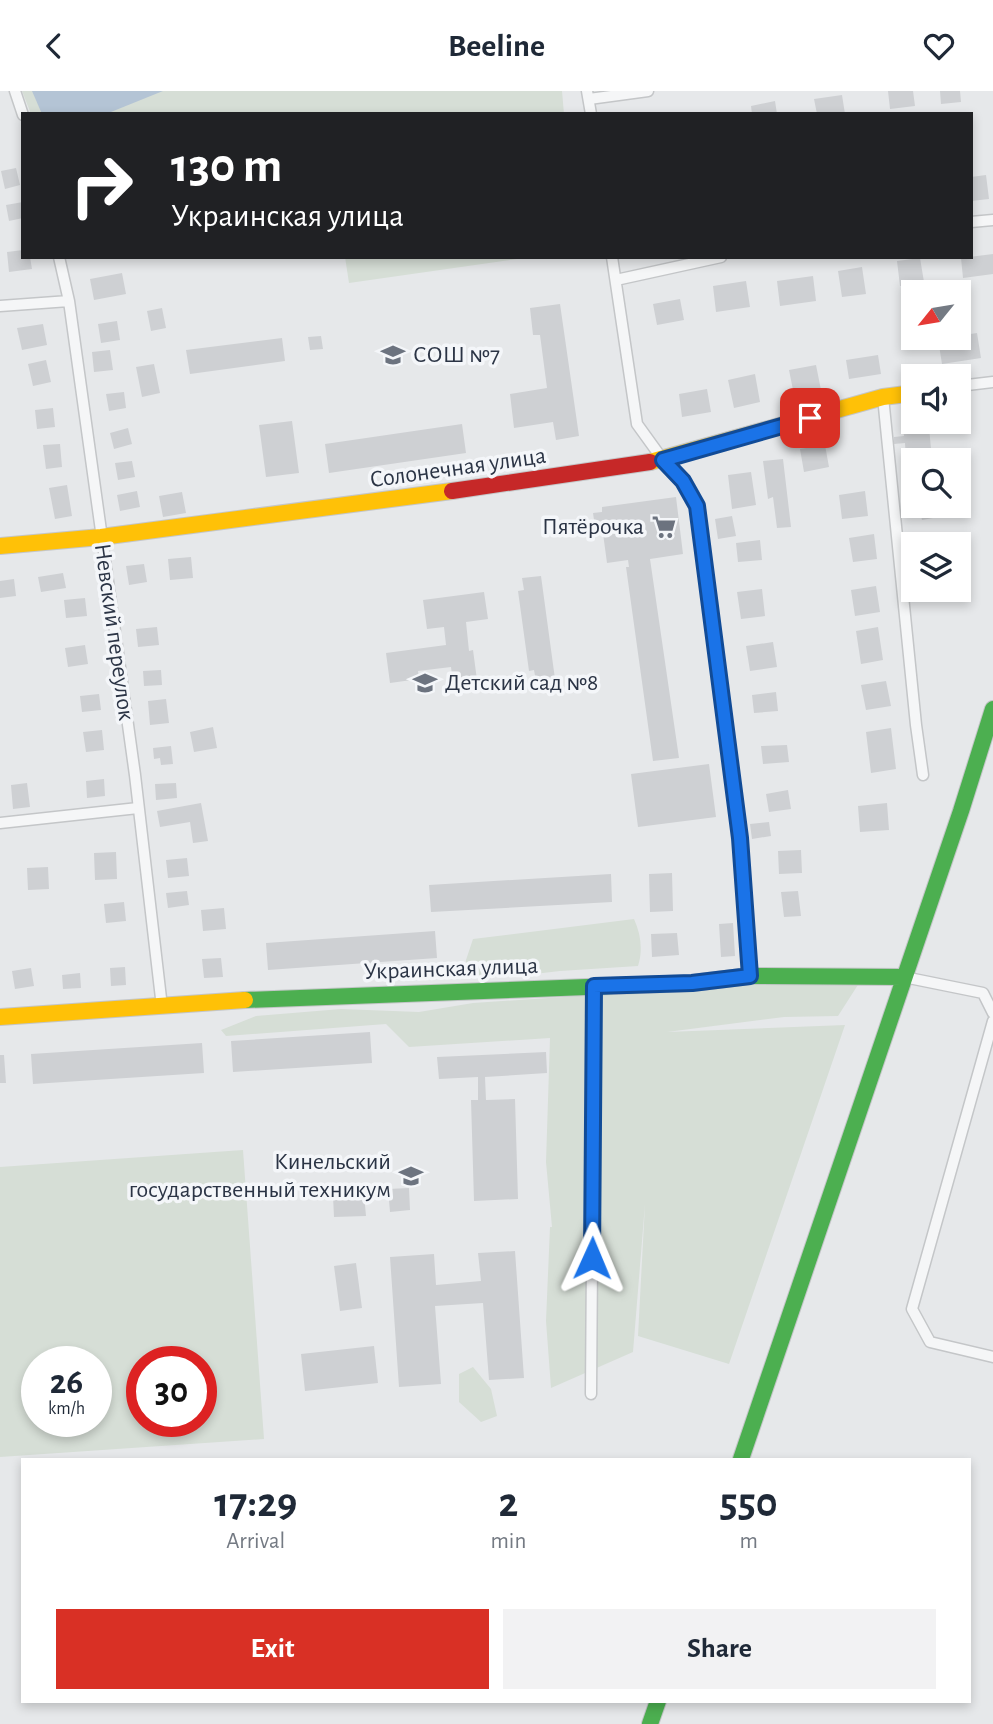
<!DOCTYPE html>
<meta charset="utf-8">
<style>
:root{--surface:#fff;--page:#f2f2f3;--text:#1f2937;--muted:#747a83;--accent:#d93025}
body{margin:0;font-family:"Alegreya Sans",sans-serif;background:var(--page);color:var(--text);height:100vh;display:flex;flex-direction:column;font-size:26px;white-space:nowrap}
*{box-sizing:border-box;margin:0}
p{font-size:23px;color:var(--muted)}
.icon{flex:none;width:38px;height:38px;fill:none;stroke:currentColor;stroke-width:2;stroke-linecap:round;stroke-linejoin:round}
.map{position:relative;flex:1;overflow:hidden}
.sheet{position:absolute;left:21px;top:1367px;width:950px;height:245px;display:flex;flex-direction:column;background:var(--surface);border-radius:0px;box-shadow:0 4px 10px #0003}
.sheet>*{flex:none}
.top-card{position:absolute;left:21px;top:21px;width:952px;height:147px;border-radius:0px;box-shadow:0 4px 10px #0003;background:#202124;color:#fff;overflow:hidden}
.needle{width:46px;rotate:240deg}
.tools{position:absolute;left:901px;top:189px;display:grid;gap:14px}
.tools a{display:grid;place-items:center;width:70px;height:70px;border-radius:0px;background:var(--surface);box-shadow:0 4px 10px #0003;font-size:35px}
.speed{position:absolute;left:21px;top:1255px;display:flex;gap:14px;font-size:35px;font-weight:700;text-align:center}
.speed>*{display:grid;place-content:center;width:91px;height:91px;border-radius:50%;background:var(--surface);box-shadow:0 4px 10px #0003;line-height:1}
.speed small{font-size:18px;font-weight:400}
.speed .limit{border:10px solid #d22;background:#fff;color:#111}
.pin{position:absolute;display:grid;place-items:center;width:60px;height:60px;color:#fff;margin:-30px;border-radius:14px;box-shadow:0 4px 10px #0006}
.me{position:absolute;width:77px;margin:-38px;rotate:1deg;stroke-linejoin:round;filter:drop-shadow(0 0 5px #0008)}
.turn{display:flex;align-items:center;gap:24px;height:147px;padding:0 35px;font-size:32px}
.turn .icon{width:91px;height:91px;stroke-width:2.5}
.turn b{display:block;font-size:49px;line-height:60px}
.eta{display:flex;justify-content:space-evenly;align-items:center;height:119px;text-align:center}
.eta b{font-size:42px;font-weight:700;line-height:49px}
.cta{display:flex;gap:14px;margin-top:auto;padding:14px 35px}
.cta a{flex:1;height:80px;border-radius:0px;background:var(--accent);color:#fff;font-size:28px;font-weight:700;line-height:80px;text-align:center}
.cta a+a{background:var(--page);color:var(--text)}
header{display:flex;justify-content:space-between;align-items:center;height:91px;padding:0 35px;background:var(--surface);font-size:32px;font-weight:700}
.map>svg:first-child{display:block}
.green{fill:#d6ded6;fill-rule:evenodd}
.water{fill:#b4c4d5}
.building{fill:#ced0d3}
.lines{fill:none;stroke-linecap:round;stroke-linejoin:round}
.street-casing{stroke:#c4c6c8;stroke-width:13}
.fast-casing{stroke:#c4c6c8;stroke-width:18}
.slow-casing{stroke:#c4c6c8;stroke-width:18}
.jam-casing{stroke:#c4c6c8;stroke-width:18}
.street{stroke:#f5f6f7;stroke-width:10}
.fast{stroke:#4caf50;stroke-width:16}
.slow{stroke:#ffc107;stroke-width:16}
.jam{stroke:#c62828;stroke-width:16}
.route-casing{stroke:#114b97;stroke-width:18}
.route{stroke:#1a73e8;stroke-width:12}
.labels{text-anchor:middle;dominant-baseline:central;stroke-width:7;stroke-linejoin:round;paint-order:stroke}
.poi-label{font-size:24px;fill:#2b3445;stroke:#f4f6f9;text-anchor:start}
.street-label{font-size:24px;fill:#2b3445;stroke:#f4f6f9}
</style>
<header><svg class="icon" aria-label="back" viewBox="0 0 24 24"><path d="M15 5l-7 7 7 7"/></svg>Beeline<svg class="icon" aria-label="heart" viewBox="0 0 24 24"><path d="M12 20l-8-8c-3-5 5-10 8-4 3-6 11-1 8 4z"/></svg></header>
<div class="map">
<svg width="993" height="1633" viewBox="0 0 993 1633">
<rect width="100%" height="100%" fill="#e6e8ea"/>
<path class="green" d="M 22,0 L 562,0 L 564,23 L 31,23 Z
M 345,166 L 517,166 L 517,168 L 349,192 Z
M 634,828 C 641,843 643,860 638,875 L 560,880 L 508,886 L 465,886 L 466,869 L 473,848 Z
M 863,886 L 838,925 L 784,926 L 667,941 L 845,934 L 729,1273 L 638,1245 L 645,1113 L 633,1261 L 551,1297 L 546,1230 L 550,1136 L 552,1136 L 546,1071 L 550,947 L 409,956 L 386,933 L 226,945 L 221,939 L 256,925 L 341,918 L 419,921 L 473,912 Z
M 243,1059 L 264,1348 L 0,1366 L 0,1076 ZM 37,1270 L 96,1270 L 96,1330 L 37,1330 ZM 201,1270 L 201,1330 L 142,1330 L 142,1270 Z
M 473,1276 L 491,1298 L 497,1325 L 481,1331 L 459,1311 L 459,1283 Z"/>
<path class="water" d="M 32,0 L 163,0 L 106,23 L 42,23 Z"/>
<path class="building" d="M 888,0 L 913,0 L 915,15 L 890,18 Z
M 940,0 L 960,0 L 961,11 L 941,13 Z
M 842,4 L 845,23 L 817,23 L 814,8 Z
M 775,10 L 777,23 L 752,23 L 751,15 Z
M 16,77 L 20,94 L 5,98 L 1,80 Z
M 986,84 L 989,108 L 971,110 L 971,86 Z
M 23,111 L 23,127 L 9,130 L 6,114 Z
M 23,159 L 23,166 L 30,166 L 32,178 L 9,181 L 7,161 Z
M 993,163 L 993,183 L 963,187 L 961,167 Z
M 920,167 L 924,191 L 900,195 L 897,170 Z
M 862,176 L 866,203 L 842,206 L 838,180 Z
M 122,182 L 126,203 L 94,209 L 90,188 Z
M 813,185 L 816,210 L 780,215 L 777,190 Z
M 746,190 L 750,216 L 716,221 L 713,195 Z
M 680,208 L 684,229 L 657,234 L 653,213 Z
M 560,213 L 579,345 L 556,349 L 553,331 L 514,337 L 510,303 L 547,297 L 540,244 L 533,244 L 530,217 Z
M 162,217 L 166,237 L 151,240 L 147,220 Z
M 117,230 L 120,249 L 101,252 L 98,233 Z
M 43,233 L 47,254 L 22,259 L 17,237 Z
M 977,242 L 981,267 L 942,273 L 938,248 Z
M 321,245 L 323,258 L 310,259 L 308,246 Z
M 282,247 L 285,270 L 190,283 L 186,259 Z
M 110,259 L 113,279 L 94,281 L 92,261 Z
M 878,264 L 881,283 L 849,288 L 846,269 Z
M 46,269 L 51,291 L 33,295 L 28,273 Z
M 154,273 L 160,302 L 142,306 L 136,276 Z
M 816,274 L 822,304 L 795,309 L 789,279 Z
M 755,283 L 760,311 L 734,317 L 728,289 Z
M 707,298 L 711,321 L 682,326 L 679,303 Z
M 124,301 L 126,317 L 109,320 L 106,303 Z
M 53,317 L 55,336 L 37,338 L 35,319 Z
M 292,330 L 299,382 L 266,386 L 259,334 Z
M 462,333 L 466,362 L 329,382 L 325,353 Z
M 929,336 L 932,369 L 914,369 L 914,383 L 907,383 L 905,352 L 894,353 L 894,346 L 904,345 L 903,338 Z
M 128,337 L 132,353 L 114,358 L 110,342 Z
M 60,353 L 62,376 L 46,378 L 43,354 Z
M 825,354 L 829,376 L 804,381 L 800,358 Z
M 783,368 L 791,436 L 777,437 L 773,406 L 768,408 L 763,370 Z
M 132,370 L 135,386 L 118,389 L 115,372 Z
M 751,381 L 756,414 L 732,418 L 728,384 Z
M 67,394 L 72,425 L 55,428 L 49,397 Z
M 137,400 L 140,416 L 120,420 L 117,404 Z
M 865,400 L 868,425 L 842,428 L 839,404 Z
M 182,401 L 186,422 L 163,426 L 159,405 Z
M 676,406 L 683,463 L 650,468 L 679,667 L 653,670 L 626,476 L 629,476 L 628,469 L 607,472 L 602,435 L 595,436 L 593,422 L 602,421 L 602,416 Z
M 919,415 L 942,415 L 944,425 L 922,429 Z
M 732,425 L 736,445 L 718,448 L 715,428 Z
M 874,443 L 877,468 L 853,471 L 849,447 Z
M 760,449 L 762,469 L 738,471 L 736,452 Z
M 191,466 L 193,487 L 170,489 L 168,468 Z
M 144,473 L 147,491 L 129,494 L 126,475 Z
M 63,482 L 66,497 L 41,501 L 38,486 Z
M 541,485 L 555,588 L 536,590 L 534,579 L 529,580 L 518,500 L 524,499 L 522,487 Z
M 14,488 L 16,505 L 0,507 L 0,490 Z
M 876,495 L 880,521 L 855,525 L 851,499 Z
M 762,498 L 765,525 L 741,528 L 737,501 Z
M 484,501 L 488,528 L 466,531 L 469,560 L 473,559 L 477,589 L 453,592 L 451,576 L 418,580 L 419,588 L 390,592 L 386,562 L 446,554 L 444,536 L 427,538 L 423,509 Z
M 85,507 L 87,525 L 66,527 L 64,509 Z
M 157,536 L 159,554 L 138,556 L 136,538 Z
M 878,536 L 883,569 L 861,573 L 856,540 Z
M 773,551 L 777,576 L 750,580 L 746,555 Z
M 85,554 L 88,573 L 68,576 L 65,557 Z
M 161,579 L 162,594 L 144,595 L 143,580 Z
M 886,590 L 891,615 L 866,619 L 861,594 Z
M 776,601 L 778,620 L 754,622 L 752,604 Z
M 99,603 L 101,619 L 82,621 L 80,605 Z
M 166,608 L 169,632 L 150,634 L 148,610 Z
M 213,636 L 217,657 L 194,661 L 190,641 Z
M 891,637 L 896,678 L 871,682 L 866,641 Z
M 102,639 L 104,659 L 86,661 L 83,641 Z
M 787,654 L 789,671 L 763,673 L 761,655 Z
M 171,655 L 173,673 L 161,674 L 160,667 L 154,668 L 153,657 Z
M 709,673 L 716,726 L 638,736 L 631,683 Z
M 104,688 L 105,705 L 87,707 L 86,690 Z
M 27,692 L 30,716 L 13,718 L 11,694 Z
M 176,692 L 177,707 L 156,709 L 155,693 Z
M 788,699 L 791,718 L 769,721 L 766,703 Z
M 201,712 L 208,750 L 193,752 L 190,731 L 160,736 L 157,720 Z
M 887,712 L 889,739 L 860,741 L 858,715 Z
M 769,731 L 771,745 L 752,748 L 750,733 Z
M 801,759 L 802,782 L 779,783 L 778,760 Z
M 116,761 L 117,788 L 95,789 L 94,762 Z
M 187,767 L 189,785 L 168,787 L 166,769 Z
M 48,776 L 49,798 L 28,799 L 27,777 Z
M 672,782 L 673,820 L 650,821 L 649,783 Z
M 611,783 L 612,811 L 431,821 L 429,794 Z
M 187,800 L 189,814 L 168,817 L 166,802 Z
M 798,800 L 801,825 L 784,826 L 781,801 Z
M 124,811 L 126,830 L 106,832 L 104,813 Z
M 224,817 L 226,838 L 203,840 L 201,819 Z
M 733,832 L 735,865 L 721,866 L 719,833 Z
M 435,840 L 437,867 L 268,879 L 266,852 Z
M 677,842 L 679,864 L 652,866 L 651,843 Z
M 221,867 L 223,886 L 204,887 L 202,868 Z
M 125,876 L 126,894 L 111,895 L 110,877 Z
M 31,877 L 34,895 L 15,898 L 12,880 Z
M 80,882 L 81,897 L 63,898 L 62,884 Z
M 370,941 L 372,972 L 233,981 L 231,950 Z
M 202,952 L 204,982 L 33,993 L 31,963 Z
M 546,961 L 547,982 L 485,986 L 486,1009 L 515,1008 L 518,1108 L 474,1110 L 471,1009 L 478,1009 L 478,986 L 439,988 L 437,966 Z
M 0,964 L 4,964 L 6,992 L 0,992 Z
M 409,1097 L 410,1119 L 390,1121 L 388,1098 Z
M 364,1103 L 366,1125 L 334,1126 L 333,1105 Z
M 515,1160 L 524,1287 L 489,1289 L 483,1212 L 435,1215 L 441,1293 L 399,1296 L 390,1166 L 434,1163 L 436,1194 L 481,1190 L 478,1162 Z
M 356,1172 L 362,1217 L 340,1220 L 334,1175 Z
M 374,1255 L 378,1292 L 305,1300 L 301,1263 Z"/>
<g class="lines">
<g class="street-casing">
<path id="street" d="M 15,0 L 23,24
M 587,0 L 591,23
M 589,8 L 648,0
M 971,131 L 993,129
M 59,166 L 69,210 L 135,684 L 162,916
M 612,166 L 637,333 L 663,369 L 683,390 L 697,415 L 740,747 L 750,885
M 616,189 L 721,166
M 0,215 L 69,210
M 959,295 L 993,291
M 883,306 L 916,634 L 923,684
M 0,732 L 138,717
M 904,886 L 983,902 L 993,922
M 993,930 L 912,1218 L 930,1251 L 993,1266
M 591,1303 L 594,895"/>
</g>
<g class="fast-casing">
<path id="fast" d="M 245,909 L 692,892 L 750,885 L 904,886
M 741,1368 L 961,720 L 993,618
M 650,1633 L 658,1610"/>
</g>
<g class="slow-casing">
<path id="slow" d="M 650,371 L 883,306 L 914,302
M 0,455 L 101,446 L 452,400
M 0,926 L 245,909"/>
</g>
<g class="jam-casing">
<path id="jam" d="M 452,400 L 650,371"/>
</g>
<use href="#street" class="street"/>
<use href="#fast" class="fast"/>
<use href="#slow" class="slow"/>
<use href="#jam" class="jam"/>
</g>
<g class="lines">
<g class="route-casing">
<path id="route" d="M 592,1167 L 594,895 L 692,892 L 750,885 L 740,747 L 697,415 L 683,390 L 663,369 L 810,327"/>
</g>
<use href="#route" class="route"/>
</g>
<defs>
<g id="school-bare" transform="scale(1.89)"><path d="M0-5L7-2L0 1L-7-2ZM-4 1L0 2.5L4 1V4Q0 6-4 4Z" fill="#6c737f" stroke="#f4f6f9" stroke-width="2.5" paint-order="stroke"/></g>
<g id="supermarket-bare" transform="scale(1.89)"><path d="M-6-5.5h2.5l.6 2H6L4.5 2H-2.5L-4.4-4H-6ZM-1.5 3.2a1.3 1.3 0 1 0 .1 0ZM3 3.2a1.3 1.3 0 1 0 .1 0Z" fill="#6c737f" stroke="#f4f6f9" stroke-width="2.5" paint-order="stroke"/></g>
<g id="university-bare" transform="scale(1.89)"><path d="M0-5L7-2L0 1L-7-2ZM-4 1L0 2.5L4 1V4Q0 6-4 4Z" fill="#6c737f" stroke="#f4f6f9" stroke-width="2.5" paint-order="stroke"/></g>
</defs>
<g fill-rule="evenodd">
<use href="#school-bare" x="393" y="264"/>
<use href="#supermarket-bare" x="664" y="436"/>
<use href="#school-bare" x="425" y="592"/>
<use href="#university-bare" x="411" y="1085"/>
</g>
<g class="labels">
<g class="poi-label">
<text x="413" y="264">СОШ №7</text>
<text x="644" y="436" text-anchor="end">Пятёрочка</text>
<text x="445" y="592">Детский сад №8</text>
<text x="391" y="1071" text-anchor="end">Кинельский<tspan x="391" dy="28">государственный техникум</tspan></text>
</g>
<g class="street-label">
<text transform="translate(458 377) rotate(-8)">Солонечная улица</text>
<text transform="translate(114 541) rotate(82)">Невский переулок</text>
<text transform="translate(451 878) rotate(-2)">Украинская улица</text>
</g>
</g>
</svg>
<div class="tools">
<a><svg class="needle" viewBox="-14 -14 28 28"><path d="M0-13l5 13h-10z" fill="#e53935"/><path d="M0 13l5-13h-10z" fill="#747a83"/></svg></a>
<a><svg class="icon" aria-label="sound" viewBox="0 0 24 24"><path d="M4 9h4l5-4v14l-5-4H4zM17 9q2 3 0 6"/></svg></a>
<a><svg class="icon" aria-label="search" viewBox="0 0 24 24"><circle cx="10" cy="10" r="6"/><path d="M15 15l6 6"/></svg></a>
<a><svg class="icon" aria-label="layers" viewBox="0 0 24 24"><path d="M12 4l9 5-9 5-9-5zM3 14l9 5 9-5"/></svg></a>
</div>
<div class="speed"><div>26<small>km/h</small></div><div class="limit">30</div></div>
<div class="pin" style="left:810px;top:327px;background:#d93025"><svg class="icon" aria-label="arrive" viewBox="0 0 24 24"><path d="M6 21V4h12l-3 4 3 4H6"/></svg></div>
<svg class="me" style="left:592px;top:1167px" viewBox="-20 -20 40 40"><path d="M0-17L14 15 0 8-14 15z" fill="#1a73e8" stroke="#fff" stroke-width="4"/></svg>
<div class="top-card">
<div class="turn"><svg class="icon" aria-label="right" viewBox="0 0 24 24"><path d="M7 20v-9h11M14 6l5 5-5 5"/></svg><div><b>130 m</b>Украинская улица</div></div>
</div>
<section class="sheet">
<div class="eta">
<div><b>17:29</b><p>Arrival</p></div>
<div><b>2</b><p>min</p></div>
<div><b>550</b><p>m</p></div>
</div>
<div class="cta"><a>Exit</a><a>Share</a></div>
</section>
</div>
